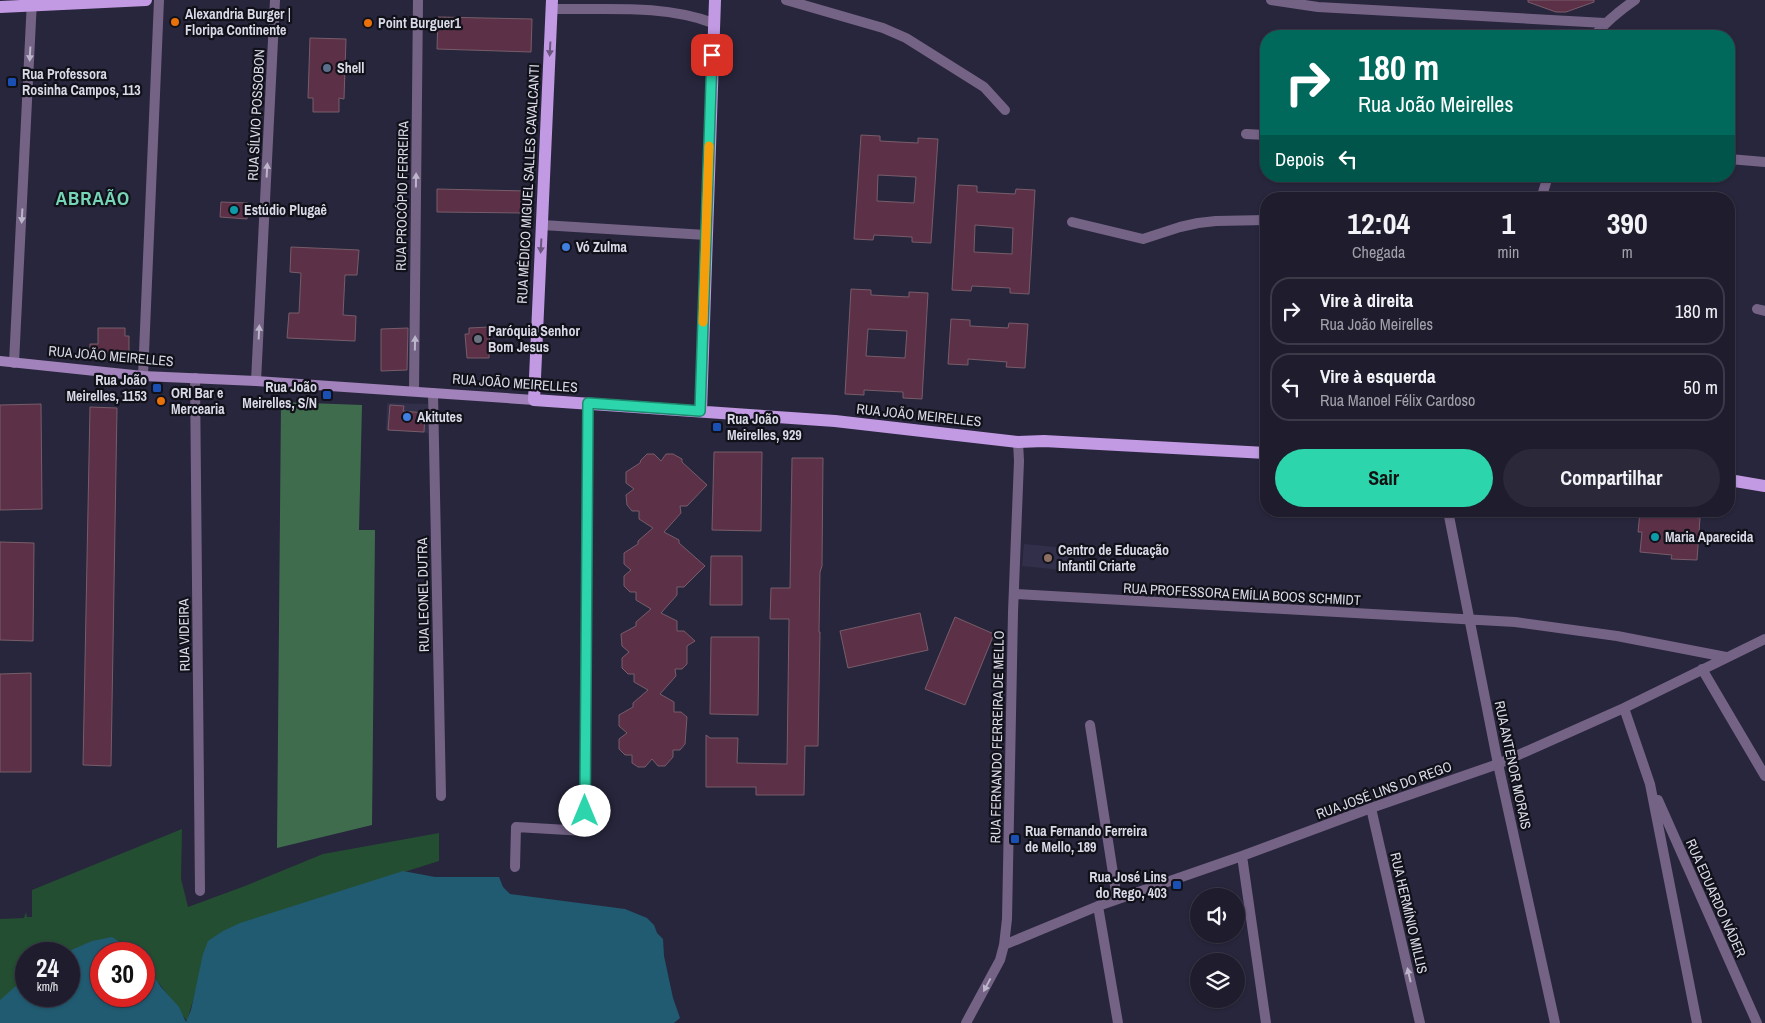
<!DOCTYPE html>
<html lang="pt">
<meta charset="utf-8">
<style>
:root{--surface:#1e1c2d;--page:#2b2939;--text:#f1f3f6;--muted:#a1a1aa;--line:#3c3a49;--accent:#2cd5ab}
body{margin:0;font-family:"Archivo Narrow",sans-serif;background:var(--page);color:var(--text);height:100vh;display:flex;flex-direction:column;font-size:19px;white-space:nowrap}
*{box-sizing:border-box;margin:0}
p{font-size:16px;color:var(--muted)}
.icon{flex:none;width:28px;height:28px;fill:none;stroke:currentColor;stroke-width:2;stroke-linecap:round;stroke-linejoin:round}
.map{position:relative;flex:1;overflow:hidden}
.panel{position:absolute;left:1260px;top:192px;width:475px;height:325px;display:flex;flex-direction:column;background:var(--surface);border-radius:20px;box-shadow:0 1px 4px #0004,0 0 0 1px var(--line)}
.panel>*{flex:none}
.hud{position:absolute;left:1260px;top:30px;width:475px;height:152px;border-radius:20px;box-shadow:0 1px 4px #0004,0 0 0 1px var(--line);background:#00695c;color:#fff;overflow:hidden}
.fabs{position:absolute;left:1190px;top:888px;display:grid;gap:10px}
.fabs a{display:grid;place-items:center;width:55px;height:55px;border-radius:50%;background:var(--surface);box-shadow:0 1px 4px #0004,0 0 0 1px var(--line);font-size:25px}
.speed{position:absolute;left:15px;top:942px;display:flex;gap:10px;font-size:25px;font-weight:700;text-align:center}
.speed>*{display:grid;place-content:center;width:65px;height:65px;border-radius:50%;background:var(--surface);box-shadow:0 1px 4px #0004,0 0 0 1px var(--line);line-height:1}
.speed small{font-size:12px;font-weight:400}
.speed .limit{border:8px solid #d22;background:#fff;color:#111}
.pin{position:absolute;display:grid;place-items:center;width:42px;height:42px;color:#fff;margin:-21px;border-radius:10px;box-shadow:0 2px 8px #0006}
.me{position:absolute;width:55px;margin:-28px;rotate:0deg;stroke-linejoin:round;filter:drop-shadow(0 0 4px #0008)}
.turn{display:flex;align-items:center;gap:18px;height:105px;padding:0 15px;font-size:22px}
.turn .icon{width:65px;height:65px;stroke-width:2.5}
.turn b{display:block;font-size:35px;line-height:42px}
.then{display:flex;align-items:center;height:48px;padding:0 15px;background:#0003;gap:10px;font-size:19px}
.eta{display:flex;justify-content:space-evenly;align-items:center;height:85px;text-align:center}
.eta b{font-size:30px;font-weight:700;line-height:35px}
.button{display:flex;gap:10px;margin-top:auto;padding:10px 15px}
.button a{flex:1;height:58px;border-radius:30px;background:var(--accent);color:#111;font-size:20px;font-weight:700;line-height:58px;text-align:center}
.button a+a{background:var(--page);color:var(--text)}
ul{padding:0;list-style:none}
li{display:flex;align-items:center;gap:15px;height:68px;margin:0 10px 8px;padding:0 5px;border:2px solid var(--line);border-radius:20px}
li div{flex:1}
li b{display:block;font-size:19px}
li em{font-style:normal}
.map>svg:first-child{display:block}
.built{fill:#322f4b}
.green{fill:#234e31}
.forest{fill:#406c4e}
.water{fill:#215b72}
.building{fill:#5c3148;stroke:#775c69;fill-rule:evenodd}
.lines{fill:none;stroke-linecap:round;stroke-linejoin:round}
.minor{stroke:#756386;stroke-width:10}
.tertiary{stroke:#756386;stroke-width:10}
.secondary{stroke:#a182ba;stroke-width:10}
.primary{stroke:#c29ae3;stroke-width:12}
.oneway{fill:#6a567e}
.oneway2{fill:#bbb6ca}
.route-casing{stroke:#1d8a6f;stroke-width:12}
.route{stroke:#2cd5ab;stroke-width:9}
.slow{stroke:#f59e0b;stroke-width:9}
.food-dot{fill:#e8710a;stroke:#11111a;stroke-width:2}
.service-dot{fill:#5c6f8a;stroke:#11111a;stroke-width:2}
.transit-dot{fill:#1a4fb4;stroke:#11111a;stroke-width:2}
.culture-dot{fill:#0f9aa8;stroke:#11111a;stroke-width:2}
.shop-dot{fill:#3f7fe0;stroke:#11111a;stroke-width:2}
.worship-dot{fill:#6b7280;stroke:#11111a;stroke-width:2}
.education-dot{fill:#8d6e63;stroke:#11111a;stroke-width:2}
.labels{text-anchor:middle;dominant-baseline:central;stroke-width:4.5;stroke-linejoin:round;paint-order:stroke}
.poi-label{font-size:14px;font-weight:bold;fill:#d9d9e7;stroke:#11111a;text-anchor:start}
.street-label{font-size:14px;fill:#d9d9e7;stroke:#11111a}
.district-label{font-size:19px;font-weight:bold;letter-spacing:1px;fill:#77d5b7;stroke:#11111a}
</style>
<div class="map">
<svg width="1765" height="1023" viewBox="0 0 1765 1023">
<rect width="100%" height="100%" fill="#28263c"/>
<path class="built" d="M 387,403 L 428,404 L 428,433 L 386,430 Z
M 1024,544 L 1075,549 L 1072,571 L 1022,566 Z"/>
<path class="green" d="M 182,829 L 181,879 L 188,907 L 245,886 L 323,854 L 439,833 L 439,861 L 264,916 L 198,983 L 187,1021 L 144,963 L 144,954 L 26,954 L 26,979 L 0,1004 L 0,919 L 24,918 L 26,912 L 27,917 L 32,917 L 32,890 Z"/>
<path class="forest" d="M 281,402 L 362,405 L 359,530 L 375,530 L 372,825 L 277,848 Z"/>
<path class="water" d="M 403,871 L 435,877 L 499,877 L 503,887 L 510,894 L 625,909 L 647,918 L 654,925 L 657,933 L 663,939 L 664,956 L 673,998 L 680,1018 L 674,1023 L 0,1023 L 0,1000 L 26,977 L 26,996 L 69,996 L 69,954 L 62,954 L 92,941 L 112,937 L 138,954 L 101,954 L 101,996 L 144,996 L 144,960 L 161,987 L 179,1007 L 186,1022 L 191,1010 L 203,954 L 208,941 L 223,931 L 240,923 Z"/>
<path class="building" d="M 1528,0 L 1594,0 L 1594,2 L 1566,12 L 1556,12 L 1528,2 Z
M 438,17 L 532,19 L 531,52 L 437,49 Z
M 310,38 L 346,39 L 344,99 L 339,98 L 339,112 L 313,112 L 313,98 L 308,98 Z
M 861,135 L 880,136 L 880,141 L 918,143 L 918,138 L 938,139 L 931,243 L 912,242 L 912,237 L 874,235 L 873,240 L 854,239 ZM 878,175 L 916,177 L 914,203 L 877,201 Z
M 958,185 L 977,186 L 977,192 L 1015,194 L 1016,189 L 1035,190 L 1029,294 L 1010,293 L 1010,288 L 972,286 L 971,291 L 952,290 ZM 975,225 L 1013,228 L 1012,254 L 974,252 Z
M 437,189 L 527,191 L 526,213 L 437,212 Z
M 221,202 L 248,203 L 247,219 L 220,217 Z
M 291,247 L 359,250 L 357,275 L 345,275 L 343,315 L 356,316 L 355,341 L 287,338 L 289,313 L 299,313 L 301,273 L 290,272 Z
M 851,289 L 871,290 L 871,295 L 909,297 L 909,292 L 928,293 L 922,399 L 903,398 L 903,392 L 864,390 L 864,395 L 845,394 ZM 868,329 L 907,331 L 905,358 L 866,356 Z
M 951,319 L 970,320 L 970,326 L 1008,328 L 1009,323 L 1028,324 L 1025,368 L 1006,367 L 1007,362 L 968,359 L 968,365 L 948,364 Z
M 490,327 L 489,358 L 467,358 L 465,334 L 469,334 L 469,328 Z
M 98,328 L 125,328 L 125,336 L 129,336 L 129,357 L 90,356 L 90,344 L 98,344 Z
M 408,328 L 407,370 L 381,371 L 381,329 Z
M 41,404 L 42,509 L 0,510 L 0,405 Z
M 390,405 L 404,406 L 403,411 L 425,413 L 424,432 L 388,430 Z
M 90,407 L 117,408 L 111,766 L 83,765 Z
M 714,452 L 762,452 L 761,531 L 712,530 Z
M 647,454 L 654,454 L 661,461 L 666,454 L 673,454 L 682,459 L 682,462 L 707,485 L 687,506 L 680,506 L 681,513 L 664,532 L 679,540 L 679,543 L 705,566 L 684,587 L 677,587 L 677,595 L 661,613 L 677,621 L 677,631 L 684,631 L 695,641 L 687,646 L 687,664 L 682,669 L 675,669 L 676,676 L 660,694 L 674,702 L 674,712 L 681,712 L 687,717 L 685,744 L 680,750 L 673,750 L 673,757 L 665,766 L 658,766 L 652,759 L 645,767 L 638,767 L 632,763 L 632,755 L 625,755 L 619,749 L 619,739 L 627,733 L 619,726 L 619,715 L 633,707 L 633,703 L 648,690 L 634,682 L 634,674 L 628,674 L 622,668 L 622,658 L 629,652 L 622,646 L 621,634 L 636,626 L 636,622 L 651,609 L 636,600 L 636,592 L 630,592 L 624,586 L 624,576 L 631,570 L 624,564 L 624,553 L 638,544 L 638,541 L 653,528 L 639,519 L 639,511 L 632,511 L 627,505 L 626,495 L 634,489 L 626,483 L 626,472 L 640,463 L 641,460 Z
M 792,458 L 823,458 L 822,566 L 820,572 L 819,632 L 820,632 L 818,746 L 805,746 L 804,795 L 756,795 L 756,787 L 706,787 L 706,735 L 710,738 L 738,738 L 737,763 L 787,764 L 789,619 L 770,619 L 771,588 L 790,588 Z
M 1640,512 L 1700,518 L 1697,560 L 1671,559 L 1672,555 L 1640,552 L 1642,532 L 1638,532 Z
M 0,542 L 34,543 L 33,641 L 0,640 Z
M 711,556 L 742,556 L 742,605 L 710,605 Z
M 920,613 L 928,650 L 848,668 L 840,631 Z
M 955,617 L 994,634 L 965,705 L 925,689 Z
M 711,637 L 759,637 L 758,715 L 710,714 Z
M 31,673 L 31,772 L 0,772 L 0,674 Z"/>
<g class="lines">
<path class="minor" d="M 786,0 L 883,28 L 906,38 L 984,87 L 1005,110
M 1271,0 L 1318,7 L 1605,23
M 551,9 C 605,10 663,4 713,23
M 1246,134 L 1266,135
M 1729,159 L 1765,162
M 1072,222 L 1143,239 L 1180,227 L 1198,223 L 1216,221 L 1266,220
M 542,225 L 706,235
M 1757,309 L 1765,311
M 143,376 L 159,0
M 195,378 L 200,891
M 256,381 L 275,0
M 414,391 L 418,0
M 433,393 L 441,796
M 1448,511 L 1498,764 L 1555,1023
M 1014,594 L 1515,622 L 1617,636 L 1726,657
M 1702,669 L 1765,776
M 1624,708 L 1650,784 L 1697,1023
M 1090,725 L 1117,899
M 1658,800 L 1757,1023
M 1371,808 L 1420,1023
M 1242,856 L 1266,1023
M 515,867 L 516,827 L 585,831 L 588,403
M 1098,906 L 1118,1023
M 1004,945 L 1098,906 L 1242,856 L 1371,808 L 1498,764 L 1624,708 L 1765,639
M 966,1023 L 1000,960 L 1004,945 L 1007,919 L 1013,612 L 1019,461 L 1018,442"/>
<path class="tertiary" d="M 1594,36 C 1606,22 1619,11 1635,0
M 1541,199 L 1548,176
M 14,363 L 32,0"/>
<path class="secondary" d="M 0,361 L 143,376 L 256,381 L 534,400"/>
<path class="primary" d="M 552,0 L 534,400 L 835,421 L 1018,442 L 1044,441 L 1266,453
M 0,7 L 146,0
M 701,411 L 715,0
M 1729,480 L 1765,486"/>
</g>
<defs><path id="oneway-solid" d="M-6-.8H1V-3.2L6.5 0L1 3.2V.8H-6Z" transform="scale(1.25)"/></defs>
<g class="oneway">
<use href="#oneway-solid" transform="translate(550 49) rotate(93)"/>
<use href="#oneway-solid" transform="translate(541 246) rotate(93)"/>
</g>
<g class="oneway2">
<use href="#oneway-solid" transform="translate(30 54) rotate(93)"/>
<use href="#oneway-solid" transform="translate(267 170) rotate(-87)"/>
<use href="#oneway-solid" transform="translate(416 180) rotate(-89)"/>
<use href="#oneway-solid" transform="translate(22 216) rotate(93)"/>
<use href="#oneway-solid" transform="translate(259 332) rotate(-87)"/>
<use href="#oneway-solid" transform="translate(415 343) rotate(-89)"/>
<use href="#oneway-solid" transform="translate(1409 975) rotate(-103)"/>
<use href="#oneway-solid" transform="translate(987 985) rotate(118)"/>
</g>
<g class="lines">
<g class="route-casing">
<path id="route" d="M 585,811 L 588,403 L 700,411 L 712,55"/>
</g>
<use href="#route" class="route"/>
<path class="slow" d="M 703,322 L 709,146"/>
</g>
<g class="food-dot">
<circle cx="175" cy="22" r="5"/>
<circle cx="368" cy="23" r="5"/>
<circle cx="161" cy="401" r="5"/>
</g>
<circle class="service-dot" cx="327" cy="68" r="5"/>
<g class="transit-dot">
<rect x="7" y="77" width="10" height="10" rx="2.5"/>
<rect x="152" y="383" width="10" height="10" rx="2.5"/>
<rect x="322" y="390" width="10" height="10" rx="2.5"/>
<rect x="712" y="422" width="10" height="10" rx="2.5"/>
<rect x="1010" y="834" width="10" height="10" rx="2.5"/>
<rect x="1172" y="880" width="10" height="10" rx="2.5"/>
</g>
<g class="culture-dot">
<circle cx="234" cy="210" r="5"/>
<circle cx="1655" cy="537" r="5"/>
</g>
<g class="shop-dot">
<circle cx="566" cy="247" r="5"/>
<circle cx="407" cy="417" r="5"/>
</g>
<circle class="worship-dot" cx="478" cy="339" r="5"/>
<circle class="education-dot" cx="1048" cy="558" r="5"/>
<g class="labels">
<g class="poi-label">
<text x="185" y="14">Alexandria Burger |<tspan x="185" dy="16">Floripa Continente</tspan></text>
<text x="378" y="23">Point Burguer1</text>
<text x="337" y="68">Shell</text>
<text x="22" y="74">Rua Professora<tspan x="22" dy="16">Rosinha Campos, 113</tspan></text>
<text x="244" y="210">Estúdio Plugaê</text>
<text x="576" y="247">Vó Zulma</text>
<text x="488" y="331">Paróquia Senhor<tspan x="488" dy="16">Bom Jesus</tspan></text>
<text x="147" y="380" text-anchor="end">Rua João<tspan x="147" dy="16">Meirelles, 1153</tspan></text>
<text x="317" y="387" text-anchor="end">Rua João<tspan x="317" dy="16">Meirelles, S/N</tspan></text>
<text x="171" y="393">ORI Bar e<tspan x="171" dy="16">Mercearia</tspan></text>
<text x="417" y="417">Akitutes</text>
<text x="727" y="419">Rua João<tspan x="727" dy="16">Meirelles, 929</tspan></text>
<text x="1665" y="537">Maria Aparecida</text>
<text x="1058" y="550">Centro de Educação<tspan x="1058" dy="16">Infantil Criarte</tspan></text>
<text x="1025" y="831">Rua Fernando Ferreira<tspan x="1025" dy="16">de Mello, 189</tspan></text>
<text x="1167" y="877" text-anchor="end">Rua José Lins<tspan x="1167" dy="16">do Rego, 403</tspan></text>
</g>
<g class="street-label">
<text transform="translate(256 115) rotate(-87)">RUA SÍLVIO POSSOBON</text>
<text transform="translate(528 184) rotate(-87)">RUA MÉDICO MIGUEL SALLES CAVALCANTI</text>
<text transform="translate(402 196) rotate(-89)">RUA PROCÓPIO FERREIRA</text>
<text transform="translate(111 356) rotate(5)">RUA JOÃO MEIRELLES</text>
<text transform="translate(515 383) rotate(4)">RUA JOÃO MEIRELLES</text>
<text transform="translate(919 415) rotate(6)">RUA JOÃO MEIRELLES</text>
<text transform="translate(1242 594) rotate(3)">RUA PROFESSORA EMÍLIA BOOS SCHMIDT</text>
<text transform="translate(423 595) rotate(-91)">RUA LEONEL DUTRA</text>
<text transform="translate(184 635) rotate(-91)">RUA VIDEIRA</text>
<text transform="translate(997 737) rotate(-89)">RUA FERNANDO FERREIRA DE MELLO</text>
<text transform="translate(1513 765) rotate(78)">RUA ANTENOR MORAIS</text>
<text transform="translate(1384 790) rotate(-20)">RUA JOSÉ LINS DO REGO</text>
<text transform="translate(1716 898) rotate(66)">RUA EDUARDO NÁDER</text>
<text transform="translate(1409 913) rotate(77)">RUA HERMÍNIO MILLIS</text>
</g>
<g class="district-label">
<text x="93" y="198">ABRAÃO</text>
</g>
</g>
</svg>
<div class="fabs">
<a><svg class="icon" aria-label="sound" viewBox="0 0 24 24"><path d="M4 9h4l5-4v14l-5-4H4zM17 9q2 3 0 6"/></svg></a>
<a><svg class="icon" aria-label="layers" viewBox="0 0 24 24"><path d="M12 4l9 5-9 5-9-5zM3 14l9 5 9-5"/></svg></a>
</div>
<div class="speed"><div>24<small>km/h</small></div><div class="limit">30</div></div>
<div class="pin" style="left:712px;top:55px;background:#d93025"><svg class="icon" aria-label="arrive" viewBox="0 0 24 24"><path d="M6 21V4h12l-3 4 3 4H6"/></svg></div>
<svg class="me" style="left:585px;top:811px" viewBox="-20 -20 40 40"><circle r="19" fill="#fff"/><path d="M0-13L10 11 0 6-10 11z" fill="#2cd5ab"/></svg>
<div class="hud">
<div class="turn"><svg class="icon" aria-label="right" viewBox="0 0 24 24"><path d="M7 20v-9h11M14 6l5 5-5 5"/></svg><div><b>180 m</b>Rua João Meirelles</div></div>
<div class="then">Depois<svg class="icon" aria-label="left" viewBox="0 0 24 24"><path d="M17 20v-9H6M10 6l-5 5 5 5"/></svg></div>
</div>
<section class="panel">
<div class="eta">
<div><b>12:04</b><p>Chegada</p></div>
<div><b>1</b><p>min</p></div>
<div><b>390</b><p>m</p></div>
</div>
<ul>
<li><svg class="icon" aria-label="right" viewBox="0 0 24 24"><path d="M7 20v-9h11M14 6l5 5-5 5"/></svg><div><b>Vire à direita</b><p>Rua João Meirelles</p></div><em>180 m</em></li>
<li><svg class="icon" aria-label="left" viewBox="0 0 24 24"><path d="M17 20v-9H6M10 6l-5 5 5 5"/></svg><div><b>Vire à esquerda</b><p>Rua Manoel Félix Cardoso</p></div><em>50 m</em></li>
</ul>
<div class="button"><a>Sair</a><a>Compartilhar</a></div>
</section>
</div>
